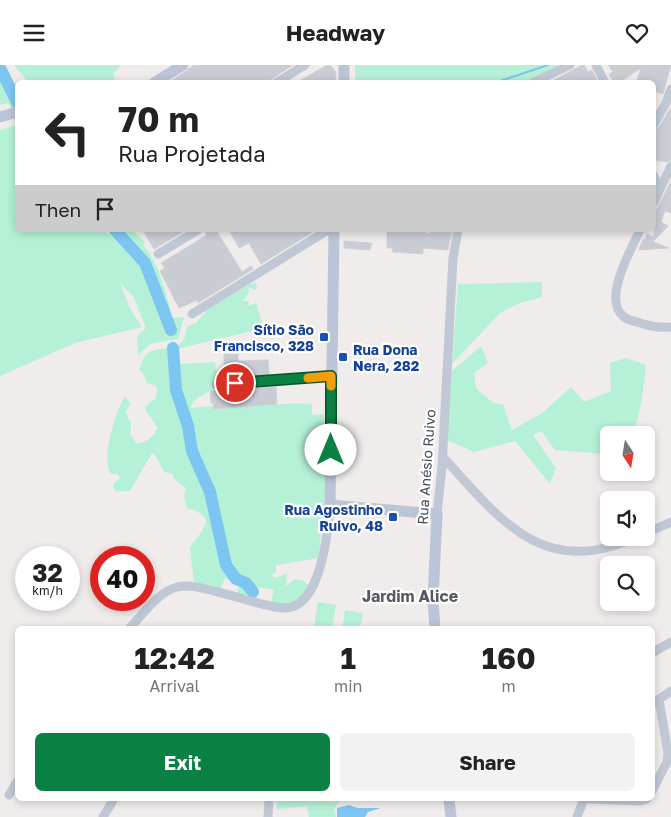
<!DOCTYPE html>
<meta charset="utf-8">
<style>
:root{--surface:#fff;--page:#f2f2f2;--text:#222;--muted:#767676;--accent:#0b8043}
body{margin:0;font-family:"Golos Text",sans-serif;background:var(--page);color:var(--text);height:100vh;display:flex;flex-direction:column;font-size:19px;white-space:nowrap}
*{box-sizing:border-box;margin:0}
p{font-size:16px;color:var(--muted)}
.icon{flex:none;width:28px;height:28px;fill:none;stroke:currentColor;stroke-width:2;stroke-linecap:round;stroke-linejoin:round}
.map{position:relative;flex:1;overflow:hidden}
.details{position:absolute;left:15px;top:561px;width:640px;height:175px;display:flex;flex-direction:column;background:var(--surface);border-radius:8px;box-shadow:0 2px 8px #0003}
.details>*{flex:none}
.banner{position:absolute;left:15px;top:15px;width:641px;height:152px;border-radius:8px;box-shadow:0 2px 8px #0003;background:#fff;color:var(--text);overflow:hidden}
.needle{width:32px;rotate:168deg}
.buttons{position:absolute;left:600px;top:361px;display:grid;gap:10px}
.buttons a{display:grid;place-items:center;width:55px;height:55px;border-radius:8px;background:var(--surface);box-shadow:0 2px 8px #0003;font-size:25px}
.speed{position:absolute;left:15px;top:481px;display:flex;gap:10px;font-size:25px;font-weight:700;text-align:center}
.speed>*{display:grid;place-content:center;width:65px;height:65px;border-radius:50%;background:var(--surface);box-shadow:0 2px 8px #0003;line-height:1}
.speed small{font-size:12px;font-weight:400}
.speed .limit{border:8px solid #d22;background:#fff;color:#111}
.pin{position:absolute;display:grid;place-items:center;width:42px;height:42px;color:#fff;margin:-21px;border:2px solid #fff;border-radius:50%;box-shadow:0 1px 5px #0007}
.me{position:absolute;width:55px;margin:-28px;rotate:0deg;stroke-linejoin:round;filter:drop-shadow(0 0 4px #0008)}
.turn{display:flex;align-items:center;gap:18px;height:105px;padding:0 20px;font-size:22px}
.turn .icon{width:65px;height:65px;stroke-width:2.5}
.turn b{display:block;font-size:35px;line-height:42px}
.then{display:flex;align-items:center;height:48px;padding:0 20px;background:#0003;gap:10px;font-size:19px}
.eta{display:flex;justify-content:space-evenly;align-items:center;height:85px;text-align:center}
.eta b{font-size:30px;font-weight:700;line-height:35px}
.button{display:flex;gap:10px;margin-top:auto;padding:10px 20px}
.button a{flex:1;height:58px;border-radius:8px;background:var(--accent);color:#fff;font-size:20px;font-weight:700;line-height:58px;text-align:center}
.button a+a{background:var(--page);color:var(--text)}
header{display:flex;justify-content:space-between;align-items:center;height:65px;padding:0 20px;background:var(--surface);font-size:22px;font-weight:700}
.map>svg:first-child{display:block}
.green{fill:#b5f1d6}
.water{fill:#7ec6f2}
.lines{fill:none;stroke-linecap:round;stroke-linejoin:round}
.stream{stroke:#7ec6f2;stroke-width:2}
.river{stroke:#7ec6f2;stroke-width:12}
.building{fill:#caccd4;stroke:#cfd0d8}
.street{stroke:#c0c8d5;stroke-width:9}
.secondary{stroke:#bcc4d7;stroke-width:11}
.route-casing{stroke:#07532c;stroke-width:12}
.route{stroke:#0b8043;stroke-width:9}
.slow{stroke:#f59e0b;stroke-width:9}
.transit-dot{fill:#1a4fb4;stroke:#fff;stroke-width:2}
.labels{text-anchor:middle;dominant-baseline:central;stroke-width:4.5;stroke-linejoin:round;paint-order:stroke}
.transit-label{font-size:14px;font-weight:bold;fill:#164399;stroke:#fff;text-anchor:end}
.street-label{font-size:14px;fill:#434b5a;stroke:#fff}
.quarter-label{font-size:16px;font-weight:bold;fill:#585a61;stroke:#fff}
</style>
<header><svg class="icon" aria-label="menu" viewBox="0 0 24 24"><path d="M4 6h16M4 12h16M4 18h16"/></svg>Headway<svg class="icon" aria-label="heart" viewBox="0 0 24 24"><path d="M12 20l-8-8c-3-5 5-10 8-4 3-6 11-1 8 4z"/></svg></header>
<div class="map">
<svg width="671" height="752" viewBox="0 0 671 752">
<rect width="100%" height="100%" fill="#efeceb"/>
<path class="green" d="M 0,0 L 6,23 L 13,30 L 12,36 L 17,39 L 17,47 L 12,46 L 9,38 L 0,40 Z
M 14,0 L 121,0 L 113,9 L 115,17 L 29,18 Z
M 355,0 L 563,0 L 521,18 L 355,17 Z
M 17,60 L 18,165 L 102,165 L 117,174 L 144,205 L 166,260 L 170,263 C 174,251 154,206 146,195 C 139,185 129,176 121,165 L 132,165 L 145,177 L 143,180 C 158,195 168,232 172,253 L 184,252 L 178,274 L 150,279 L 138,290 L 137,271 L 146,263 L 133,231 L 120,218 L 130,244 L 142,262 L 75,278 L 0,311 L 0,65 Z
M 542,217 L 542,232 L 517,239 L 500,248 L 452,299 L 458,219 Z
M 256,218 L 257,223 L 255,225 L 249,222 L 248,229 L 243,236 L 248,236 L 249,241 L 256,238 L 264,263 L 177,284 L 179,299 L 215,297 C 216,303 218,313 216,318 C 212,330 193,330 191,343 L 213,341 L 214,344 L 297,338 L 312,339 L 312,350 L 324,349 L 326,422 C 323,436 325,448 322,462 L 325,465 L 321,468 L 319,493 L 276,500 L 276,507 L 272,510 L 274,513 L 287,509 L 286,521 L 295,514 L 304,516 L 309,521 L 306,529 L 293,540 L 276,539 L 271,536 L 274,525 L 251,521 L 246,531 L 237,528 L 240,519 L 225,513 L 220,524 L 194,519 L 190,483 C 193,475 215,457 201,449 C 196,445 192,445 187,443 L 184,431 L 186,423 L 174,414 L 173,409 L 164,407 L 156,391 L 152,388 L 130,426 L 116,426 L 113,423 L 114,418 L 120,413 L 117,409 L 111,409 C 101,394 115,346 125,332 L 131,338 L 126,346 C 129,360 133,352 130,369 L 137,379 C 147,377 153,372 158,363 L 145,345 L 146,341 L 156,333 L 157,324 L 155,320 L 147,318 L 143,308 L 139,305 C 145,290 144,287 160,284 C 167,283 170,282 177,283 L 185,272 L 187,261 L 196,258 L 208,244 L 250,219 Z
M 481,281 L 488,298 L 474,308 L 476,323 L 492,337 L 503,340 L 512,365 L 541,349 L 571,322 L 584,337 L 611,326 L 610,298 L 626,293 L 646,300 C 644,314 641,363 629,369 C 624,372 615,370 609,370 L 609,384 L 603,389 L 555,385 L 541,366 L 533,370 L 556,403 L 550,419 L 515,376 L 474,387 L 447,375 L 451,307 Z
M 318,537 L 336,540 L 332,564 L 314,563 Z
M 345,545 L 363,548 L 360,564 L 342,564 Z
M 276,734 L 341,734 L 334,744 L 336,752 L 309,752 L 307,741 L 277,744 Z"/>
<path class="water" d="M 349,740 L 358,743 L 381,743 L 368,747 L 365,752 L 337,752 L 337,743 Z"/>
<g class="lines">
<path class="stream" d="M 494,18 L 548,0"/>
<path class="river" d="M 0,3 L 18,39
M 115,165 L 145,198 L 171,265
M 173,283 L 176,325 L 188,361 L 192,386 L 210,427 L 226,500 L 236,514 L 246,518 L 253,527"/>
</g>
<path class="building" d="M 194,0 L 293,0 L 273,13 L 269,18 L 169,18 Z
M 327,0 L 331,1 L 336,7 L 335,18 L 296,18 Z
M 582,0 L 584,0 L 588,7 L 592,5 L 598,18 L 549,18 Z
M 608,0 L 671,0 L 663,29 L 654,26 L 654,18 L 636,18 L 641,3 L 623,15 L 624,18 L 615,18 L 609,9 L 613,7 Z
M 671,42 L 671,95 L 667,97 L 654,95 L 655,65 L 659,62 Z
M 671,116 L 671,148 L 665,146 L 661,157 L 668,161 L 653,177 L 669,183 L 639,185 L 643,174 L 645,175 L 647,169 L 654,172 L 654,150 Z
M 143,165 L 186,165 L 154,184 Z
M 204,165 L 216,165 L 242,207 L 251,201 L 253,204 L 198,238 L 197,235 L 179,243 L 160,206 L 165,203 L 161,198 L 207,170 Z
M 229,165 L 316,165 L 261,199 L 249,178 L 239,183 Z
M 387,165 L 418,165 L 430,169 L 431,165 L 452,165 L 448,185 L 423,183 L 423,189 L 392,187 L 393,183 L 387,183 Z
M 344,176 L 372,178 L 370,185 L 344,183 Z
M 224,289 L 238,289 L 238,296 L 268,295 L 269,310 L 224,313 Z
M 276,322 L 277,339 L 214,344 L 213,338 L 211,338 L 210,326 Z"/>
<g class="lines">
<path class="street" d="M 596,0 L 605,18
M 276,18 L 305,0
M 532,18 L 570,0
M 654,59 L 666,38 L 671,24
M 654,111 L 659,125
M 654,137 L 671,101
M 640,165 C 632,183 602,234 623,251 C 626,254 632,256 637,257 C 648,261 660,263 671,262
M 158,189 L 198,165
M 192,249 L 328,165
M 216,320 L 331,311
M 443,392 C 501,456 543,514 637,472
M 437,449 L 442,402 L 453,193 L 458,165
M 646,468 L 671,457
M 129,564 C 142,550 158,527 177,522 C 191,519 205,524 218,527 C 236,531 268,543 285,543 C 321,543 328,467 330,440
M 652,588 L 671,577
M 652,639 L 671,626
M 652,726 L 667,697 L 668,688 L 659,634
M 9,730 L 18,715
M 589,734 L 640,736 L 647,734
M 103,752 L 114,734
M 268,752 L 269,734
M 577,752 L 584,734"/>
<path class="secondary" d="M 154,18 L 183,0
M 344,18 L 344,0
M 0,52 L 18,47
M 334,165 L 330,440 L 437,449 L 433,535 L 435,564
M 449,734 L 451,752"/>
</g>
<g class="lines">
<g class="route-casing">
<path id="route" d="M 235,318 L 331,311 L 331,385"/>
</g>
<use href="#route" class="route"/>
<path class="slow" d="M 308,313 L 331,311 L 331,321"/>
</g>
<g class="transit-dot">
<rect x="319" y="267" width="10" height="10" rx="2.5"/>
<rect x="338" y="287" width="10" height="10" rx="2.5"/>
<rect x="388" y="447" width="10" height="10" rx="2.5"/>
</g>
<g class="labels">
<g class="transit-label">
<text x="314" y="264">Sítio São<tspan x="314" dy="16">Francisco, 328</tspan></text>
<text x="353" y="284" text-anchor="start">Rua Dona<tspan x="353" dy="16">Nera, 282</tspan></text>
<text x="383" y="444">Rua Agostinho<tspan x="383" dy="16">Ruivo, 48</tspan></text>
</g>
<g class="street-label">
<text transform="translate(426 402) rotate(-86)">Rua Anésio Ruivo</text>
</g>
<g class="quarter-label">
<text x="410" y="531">Jardim Alice</text>
</g>
</g>
</svg>
<div class="buttons">
<a><svg class="needle" viewBox="-14 -14 28 28"><path d="M0-13l5 13h-10z" fill="#e53935"/><path d="M0 13l5-13h-10z" fill="#767676"/></svg></a>
<a><svg class="icon" aria-label="sound" viewBox="0 0 24 24"><path d="M4 9h4l5-4v14l-5-4H4zM17 9q2 3 0 6"/></svg></a>
<a><svg class="icon" aria-label="search" viewBox="0 0 24 24"><circle cx="10" cy="10" r="6"/><path d="M15 15l6 6"/></svg></a>
</div>
<div class="speed"><div>32<small>km/h</small></div><div class="limit">40</div></div>
<div class="pin" style="left:235px;top:318px;background:#d93025"><svg class="icon" aria-label="arrive" viewBox="0 0 24 24"><path d="M6 21V4h12l-3 4 3 4H6"/></svg></div>
<svg class="me" style="left:331px;top:385px" viewBox="-20 -20 40 40"><circle r="19" fill="#fff"/><path d="M0-13L10 11 0 6-10 11z" fill="#0b8043"/></svg>
<div class="banner">
<div class="turn"><svg class="icon" aria-label="left" viewBox="0 0 24 24"><path d="M17 20v-9H6M10 6l-5 5 5 5"/></svg><div><b>70 m</b>Rua Projetada</div></div>
<div class="then">Then<svg class="icon" aria-label="arrive" viewBox="0 0 24 24"><path d="M6 21V4h12l-3 4 3 4H6"/></svg></div>
</div>
<section class="details">
<div class="eta">
<div><b>12:42</b><p>Arrival</p></div>
<div><b>1</b><p>min</p></div>
<div><b>160</b><p>m</p></div>
</div>
<div class="button"><a>Exit</a><a>Share</a></div>
</section>
</div>
